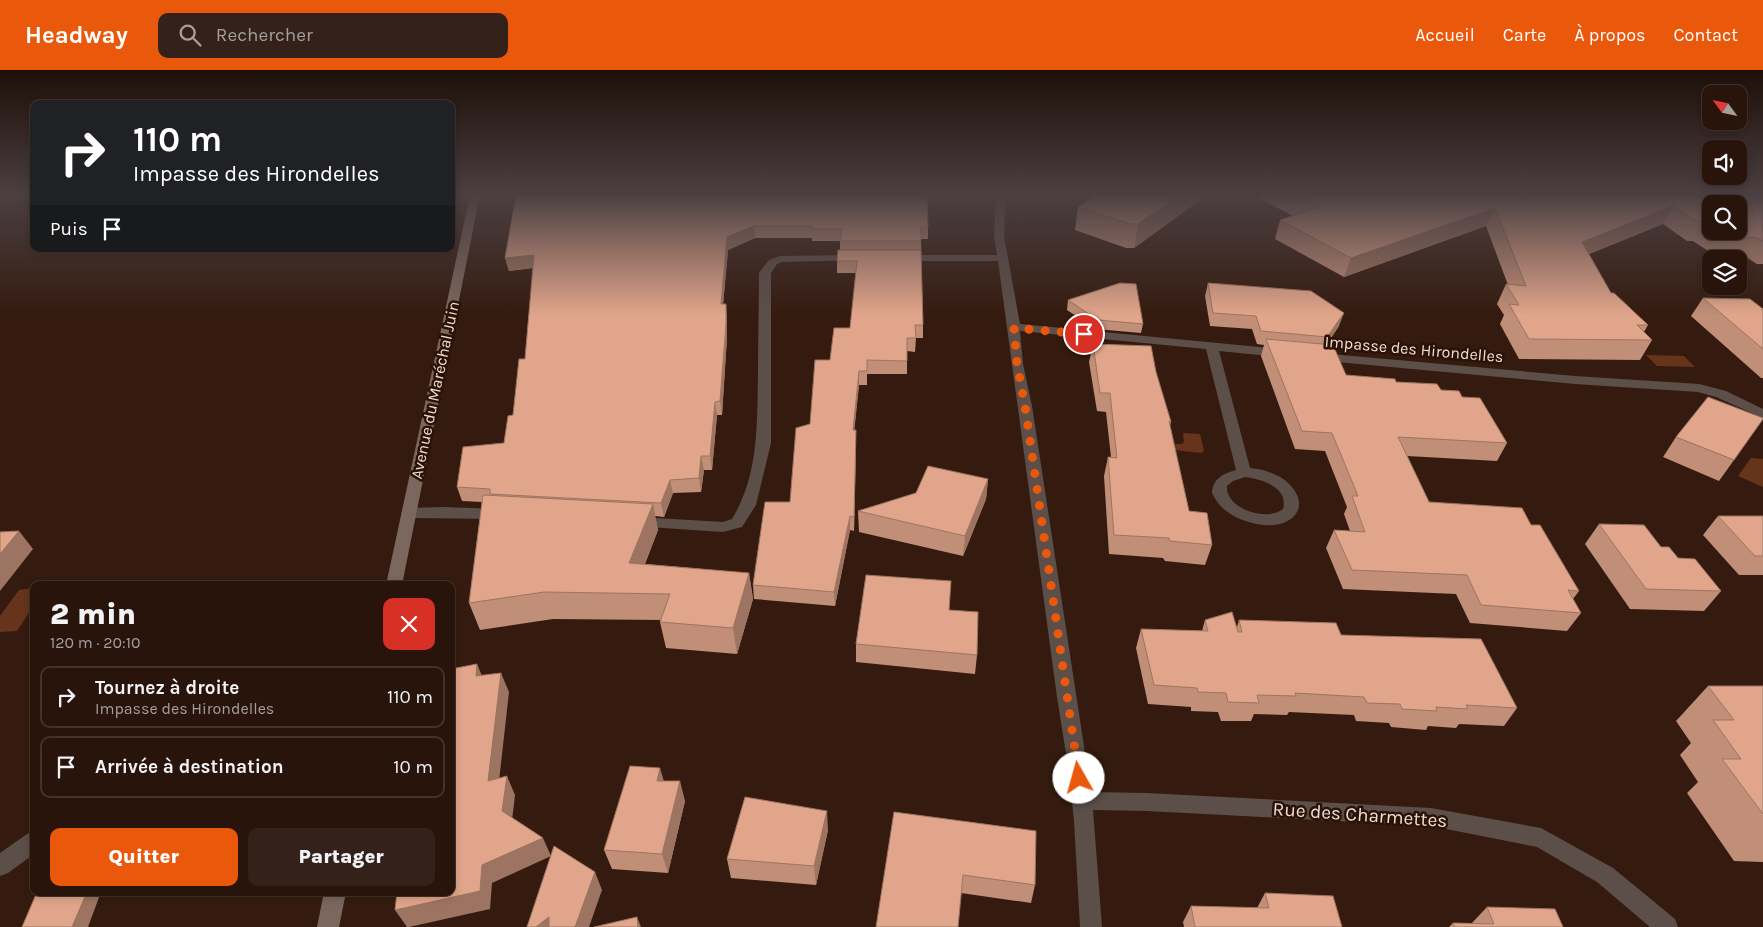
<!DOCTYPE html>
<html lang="fr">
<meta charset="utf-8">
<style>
:root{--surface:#28140b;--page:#342119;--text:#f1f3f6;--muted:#a59e9d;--line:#44332c;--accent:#ea580c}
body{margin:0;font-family:Karla,sans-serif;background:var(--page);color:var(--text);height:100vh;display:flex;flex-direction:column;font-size:19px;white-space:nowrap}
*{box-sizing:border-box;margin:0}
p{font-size:16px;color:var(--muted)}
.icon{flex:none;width:28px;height:28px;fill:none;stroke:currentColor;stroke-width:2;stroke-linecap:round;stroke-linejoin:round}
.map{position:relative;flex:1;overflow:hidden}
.side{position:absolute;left:30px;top:511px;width:425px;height:315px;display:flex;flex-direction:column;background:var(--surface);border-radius:10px;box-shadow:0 2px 8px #0003,0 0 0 1px var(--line)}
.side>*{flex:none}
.guide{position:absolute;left:30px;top:30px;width:425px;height:152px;border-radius:10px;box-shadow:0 2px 8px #0003,0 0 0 1px var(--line);background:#202124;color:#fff;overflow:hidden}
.needle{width:32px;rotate:303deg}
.buttons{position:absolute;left:1702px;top:15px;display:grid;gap:10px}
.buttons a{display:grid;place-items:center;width:45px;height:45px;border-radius:10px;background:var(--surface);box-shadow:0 2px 8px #0003,0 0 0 1px var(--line);font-size:25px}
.pin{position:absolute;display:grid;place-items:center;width:42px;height:42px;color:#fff;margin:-21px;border:2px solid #fff;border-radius:50%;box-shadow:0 1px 5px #0007}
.me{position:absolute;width:55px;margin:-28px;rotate:353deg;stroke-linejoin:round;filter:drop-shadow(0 0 4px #0008)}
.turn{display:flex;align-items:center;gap:18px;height:105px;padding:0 20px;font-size:22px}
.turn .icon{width:65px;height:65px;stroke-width:2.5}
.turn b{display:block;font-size:35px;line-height:42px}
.then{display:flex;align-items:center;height:48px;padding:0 20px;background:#0003;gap:10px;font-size:19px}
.round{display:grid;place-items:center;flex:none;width:52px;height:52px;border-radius:10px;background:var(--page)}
.overview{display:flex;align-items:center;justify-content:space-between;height:85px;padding:0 20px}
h1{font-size:30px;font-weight:800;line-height:38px}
.primary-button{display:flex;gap:10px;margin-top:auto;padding:10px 20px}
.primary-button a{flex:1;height:58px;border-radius:10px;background:var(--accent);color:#fff;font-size:20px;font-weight:800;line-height:58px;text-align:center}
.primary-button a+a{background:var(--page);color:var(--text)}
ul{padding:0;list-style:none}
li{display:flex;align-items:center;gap:15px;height:62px;margin:0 10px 8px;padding:0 10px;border:2px solid var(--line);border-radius:10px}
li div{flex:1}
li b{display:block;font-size:19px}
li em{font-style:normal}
header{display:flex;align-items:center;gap:30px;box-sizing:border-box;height:70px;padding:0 25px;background:var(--accent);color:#fff}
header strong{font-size:24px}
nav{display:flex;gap:28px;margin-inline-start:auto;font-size:18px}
.search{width:350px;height:45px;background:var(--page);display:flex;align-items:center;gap:12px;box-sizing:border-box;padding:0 18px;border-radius:10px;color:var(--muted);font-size:19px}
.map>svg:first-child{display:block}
.water{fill:#66341b}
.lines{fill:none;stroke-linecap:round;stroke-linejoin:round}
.minor{fill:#5c4f49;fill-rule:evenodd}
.secondary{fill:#7c675e;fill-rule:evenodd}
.wall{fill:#c18e77;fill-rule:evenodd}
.shaded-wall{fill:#9d7461}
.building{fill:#e0a58a;stroke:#9d7461}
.route{stroke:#ea580c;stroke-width:9;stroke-dasharray:0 16.2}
.labels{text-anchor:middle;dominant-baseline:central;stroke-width:5;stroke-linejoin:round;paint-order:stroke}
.street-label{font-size:16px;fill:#f0ded6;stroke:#2a1206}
.near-street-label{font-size:19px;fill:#f0ded6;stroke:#2a1206}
</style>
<header>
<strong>Headway</strong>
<div class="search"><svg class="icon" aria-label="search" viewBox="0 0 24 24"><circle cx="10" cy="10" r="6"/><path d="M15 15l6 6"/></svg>Rechercher</div>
<nav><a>Accueil</a><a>Carte</a><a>À propos</a><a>Contact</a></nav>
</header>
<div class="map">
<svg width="1763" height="857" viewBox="0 0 1763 857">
<rect width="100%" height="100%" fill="#351b0f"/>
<path class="water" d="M 1646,285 L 1684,286 L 1695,297 L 1657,296 Z
M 1183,363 L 1200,364 L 1204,381 L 1201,383 L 1165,379 L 1164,374 L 1182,374 L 1184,372 Z
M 1751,388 L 1763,389 L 1763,417 L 1738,406 Z
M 34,518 L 34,535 L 17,561 L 0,562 L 0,546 L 19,520 Z"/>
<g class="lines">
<path class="minor" d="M 996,125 L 1006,125 L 1004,166 L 1020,254 L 1281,279 L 1287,283 L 1281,287 L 1219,281 L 1250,398 C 1259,399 1268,401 1276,405 C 1290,411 1307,430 1295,445 C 1280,463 1245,454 1229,443 C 1221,438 1216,431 1212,423 C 1213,408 1223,404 1236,400 L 1206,279 L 1020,261 L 1023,294 L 1032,336 L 1091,722 L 1147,723 L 1431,738 L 1541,758 L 1613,798 L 1675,849 L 1678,857 L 1650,857 L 1597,812 L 1537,777 L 1431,756 L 1147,741 L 1093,740 L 1102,857 L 1080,857 L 1074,751 L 1068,696 L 1057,627 L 998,191 L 901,191 L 896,188 L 901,185 L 997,185 L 994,166 ZM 1245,407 C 1261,409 1289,417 1283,439 C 1267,452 1225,439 1227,416 L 1233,411 Z
M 856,185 L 861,188 L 860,190 L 782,192 L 777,194 L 771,203 L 771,373 L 756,435 L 742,457 L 723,462 L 633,456 L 630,452 L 633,448 L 638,447 L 723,452 L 732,449 C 759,405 757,354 758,303 C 758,270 759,236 759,203 L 769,190 L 780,186 Z
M 1319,283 L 1575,306 L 1699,314 L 1726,321 L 1763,339 L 1763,348 L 1716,327 L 1698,322 L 1575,314 L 1315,290 L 1313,287 L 1315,284 Z
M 443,437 L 500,439 L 505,440 L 508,444 L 505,448 L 500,449 L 409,448 L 404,447 L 401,443 L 404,439 L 409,438 Z
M 34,761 L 34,784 L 8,803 L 0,806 L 0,783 L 27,764 Z"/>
<path class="secondary" d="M 470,125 L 480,125 L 402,515 L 386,515 Z
M 324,822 L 346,822 L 339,857 L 317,857 Z"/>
</g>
<path class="wall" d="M 516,125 L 928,157 L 928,169 L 921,169 L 923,255 L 923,268 L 916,268 L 915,282 L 907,281 L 907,304 L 867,304 L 867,315 L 859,315 L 854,360 L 856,360 L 856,374 L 854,461 L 850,460 L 835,536 L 754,529 L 753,515 L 790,432 L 810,354 L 830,290 L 850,258 L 856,203 L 837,203 L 837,191 L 840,180 L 840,171 L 812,171 L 812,168 L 755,168 L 728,180 L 723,234 L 727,247 L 727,267 L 722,345 L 717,345 L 712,400 L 704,400 L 701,422 L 673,423 L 664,447 L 655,446 L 658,460 L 645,494 L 749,503 L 753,529 L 737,584 L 666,578 L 660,552 L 661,550 L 553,549 L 480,560 L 469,533 L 482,432 L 462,431 L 457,417 L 504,373 L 513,345 L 525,289 L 533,198 L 509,201 L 505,188 Z
M 1096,125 L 1207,125 L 1134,178 L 1126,178 L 1075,160 L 1078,137 Z
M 1253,125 L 1763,125 L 1763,194 L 1757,194 L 1743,185 L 1716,186 L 1693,171 L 1687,171 L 1663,154 L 1589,184 L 1611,223 L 1648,255 L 1644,262 L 1652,270 L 1640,290 L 1519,289 L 1500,254 L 1504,245 L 1497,234 L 1506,214 L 1508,215 L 1486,156 L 1344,207 L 1275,169 L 1280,150 L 1293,146 ZM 1711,134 L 1739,161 L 1711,161 Z
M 1208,213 L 1339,256 L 1327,274 L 1346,305 L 1396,312 L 1441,320 L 1462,327 L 1507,373 L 1497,391 L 1407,386 L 1429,432 L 1531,455 L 1579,521 L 1573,529 L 1581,543 L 1567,561 L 1470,553 L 1456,524 L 1343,519 L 1326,478 L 1334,460 L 1350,461 L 1344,444 L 1347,437 L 1325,381 L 1295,379 L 1261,286 L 1264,275 L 1257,274 L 1252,259 L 1210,256 L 1205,226 Z
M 1703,228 L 1763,239 L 1763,308 L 1761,308 L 1691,246 Z
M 1068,230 L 1143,254 L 1141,263 L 1096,259 L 1067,240 Z
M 1093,274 L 1156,302 L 1171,352 L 1170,356 L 1189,441 L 1212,475 L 1205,495 L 1165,491 L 1163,488 L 1109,484 L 1104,406 L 1108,387 L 1111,387 L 1106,342 L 1097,341 L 1089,292 Z
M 1676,367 L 1734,390 L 1719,411 L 1663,387 Z
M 988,409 L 986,429 L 963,486 L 859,462 L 858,441 L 916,423 Z
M 1718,446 L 1763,446 L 1763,505 L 1739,505 L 1703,465 Z
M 1599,454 L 1661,477 L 1678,488 L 1721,521 L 1704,541 L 1630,539 L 1585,474 Z
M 949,540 L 977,585 L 975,604 L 856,592 L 856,574 Z
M 1205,550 L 1237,557 L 1239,550 L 1341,565 L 1517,638 L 1504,656 L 1459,654 L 1456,658 L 1428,656 L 1426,660 L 1391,657 L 1389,653 L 1356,651 L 1354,645 L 1289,642 L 1287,645 L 1254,644 L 1251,651 L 1221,651 L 1218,642 L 1191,641 L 1191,637 L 1148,634 L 1136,578 L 1141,559 L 1202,561 Z
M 1708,616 L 1763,616 L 1763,792 L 1734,791 L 1687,723 L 1698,712 L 1680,685 L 1691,673 L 1676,651 Z
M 664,711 L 685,731 L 668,803 L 612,799 L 604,780 Z
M 894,742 L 1035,815 L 1031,833 L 961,823 Z
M 828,760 L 816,815 L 731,808 L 727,789 Z
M 126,822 L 150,822 L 130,826 Z
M 1265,823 L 1342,857 L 1184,857 L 1183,852 L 1191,836 L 1257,838 Z
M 1487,837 L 1563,857 L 1449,857 L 1453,853 L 1472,853 Z"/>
<path class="shaded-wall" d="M 1180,125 L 1207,125 L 1134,178 L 1138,154 Z
M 1673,136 L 1663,154 L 1572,191 L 1582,172 Z
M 1495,138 L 1486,156 L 1344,207 L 1351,188 Z
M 754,156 L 755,168 L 728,180 L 722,247 L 721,234 L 727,167 Z
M 534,185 L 538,197 L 509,201 L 505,188 Z
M 726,234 L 727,247 L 727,267 L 722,345 L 720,331 Z
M 1344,243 L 1339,256 L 1322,280 L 1327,267 Z
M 859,301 L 859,315 L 853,374 L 853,360 Z
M 715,332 L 717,345 L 712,400 L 710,386 Z
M 856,360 L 856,374 L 854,461 L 854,447 Z
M 701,386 L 704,400 L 701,422 L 699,408 Z
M 988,409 L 986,429 L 963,486 L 965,466 Z
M 670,410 L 673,423 L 664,447 L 661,433 Z
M 653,434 L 658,460 L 635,519 L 629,493 Z
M 850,446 L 850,460 L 835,536 L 834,522 Z
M 19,461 L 33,479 L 0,521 L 0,484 Z
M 749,503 L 753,529 L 737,584 L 733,558 Z
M 477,594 L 485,613 L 476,606 Z
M 501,603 L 509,622 L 497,729 L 488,711 Z
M 660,698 L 666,718 L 657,711 Z
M 507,706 L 515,725 L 511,759 L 502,741 Z
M 680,711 L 685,731 L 668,803 L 662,784 Z
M 827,741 L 828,760 L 816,815 L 814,796 Z
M 543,768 L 551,786 L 492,813 L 490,839 L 409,857 L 407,857 L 395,840 L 482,795 Z
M 595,802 L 602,820 L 589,857 L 575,857 Z
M 87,822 L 101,822 L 88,857 L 72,857 Z
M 549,847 L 554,857 L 536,857 Z
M 637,847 L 641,857 L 638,857 Z"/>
<path class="building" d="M 516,125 L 927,125 L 928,157 L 921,157 L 921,171 L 840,171 L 842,159 L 812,159 L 812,156 L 754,156 L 727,167 L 721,234 L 726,234 L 726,254 L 720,331 L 715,332 L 710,386 L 701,386 L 699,408 L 670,410 L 661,433 L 490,424 L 490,419 L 457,417 L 463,377 L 504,373 L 508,346 L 513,345 L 519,289 L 525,289 L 534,185 L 505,188 Z
M 1096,125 L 1180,125 L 1138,154 L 1131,154 L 1078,137 Z
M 1294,125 L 1749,125 L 1749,132 L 1760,139 L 1763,139 L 1763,171 L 1756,167 L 1728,168 L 1718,161 L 1739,161 L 1739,134 L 1711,134 L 1711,157 L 1704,152 L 1698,152 L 1673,136 L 1582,172 L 1611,223 L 1614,223 L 1648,255 L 1637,255 L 1652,270 L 1529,269 L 1509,234 L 1519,235 L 1506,214 L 1526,216 L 1495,138 L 1351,188 L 1280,150 L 1319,137 Z
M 1754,125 L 1763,125 L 1763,129 Z
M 838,180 L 921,180 L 923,255 L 915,255 L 916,268 L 907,268 L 907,291 L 867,290 L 867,301 L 859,301 L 853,360 L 856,360 L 854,447 L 850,446 L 834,522 L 753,515 L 765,432 L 790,432 L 796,358 L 810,354 L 815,290 L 830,290 L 834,258 L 850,258 L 857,191 L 837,191 Z
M 1120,213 L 1136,214 L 1143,254 L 1098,250 L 1068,230 Z
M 1208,213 L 1311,221 L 1344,243 L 1327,267 L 1261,261 L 1256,246 L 1213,243 Z
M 1703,228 L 1750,229 L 1763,239 L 1763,279 Z
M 1266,269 L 1333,275 L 1346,305 L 1395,309 L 1396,312 L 1437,314 L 1441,320 L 1459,321 L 1462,327 L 1480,328 L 1507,373 L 1398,367 L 1429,432 L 1522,438 L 1531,455 L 1540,455 L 1579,521 L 1568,520 L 1581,543 L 1481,535 L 1467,505 L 1352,500 L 1334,460 L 1365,462 L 1352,426 L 1358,426 L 1332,363 L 1302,361 Z
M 1093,274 L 1151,276 L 1156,302 L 1171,352 L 1169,351 L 1189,441 L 1207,443 L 1212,475 L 1170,471 L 1169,468 L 1114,465 L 1108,387 L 1117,388 L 1110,323 L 1100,323 Z
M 1708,327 L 1763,348 L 1763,349 L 1734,390 L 1676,367 Z
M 928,396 L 988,409 L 965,466 L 858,441 L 916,423 Z
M 483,425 L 653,434 L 629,493 L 749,503 L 733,558 L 660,552 L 670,524 L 544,522 L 469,533 Z
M 1718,446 L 1763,446 L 1763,486 L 1755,486 Z
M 1599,454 L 1644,455 L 1661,477 L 1669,477 L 1678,488 L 1695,489 L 1721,521 L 1646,519 Z
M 19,461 L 0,484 L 0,462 Z
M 866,505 L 951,511 L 949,540 L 978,542 L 977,585 L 856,574 Z
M 1232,542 L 1238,562 L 1242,562 L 1239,550 L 1336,553 L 1341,565 L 1481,569 L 1517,638 L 1466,635 L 1468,639 L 1436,637 L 1437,641 L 1402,639 L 1400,634 L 1367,633 L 1364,627 L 1295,623 L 1296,626 L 1257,625 L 1259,633 L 1228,632 L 1226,623 L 1198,622 L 1197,618 L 1154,615 L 1141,559 L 1208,561 L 1205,550 Z
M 477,594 L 476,606 L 501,603 L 488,711 L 507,706 L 502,741 L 543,768 L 482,795 L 480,821 L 395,840 L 397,822 L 451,822 L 451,599 Z
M 1708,616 L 1763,616 L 1763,744 L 1722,689 L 1741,689 L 1713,650 L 1734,650 Z
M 630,696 L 660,698 L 657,711 L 680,711 L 662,784 L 604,780 Z
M 745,727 L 827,741 L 814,796 L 727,789 Z
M 894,742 L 1036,761 L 1035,815 L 963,805 L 958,857 L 876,857 Z
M 554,776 L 595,802 L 575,857 L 549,857 L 549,847 L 536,857 L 527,857 Z
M 37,822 L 87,822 L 72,857 L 22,857 Z
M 1265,823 L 1333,826 L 1342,857 L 1195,857 L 1191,836 L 1269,838 Z
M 1487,837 L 1555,839 L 1563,857 L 1455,857 L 1453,853 L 1494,854 Z
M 637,847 L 638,857 L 594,857 Z"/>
<linearGradient id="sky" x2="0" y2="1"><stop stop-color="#1d0f08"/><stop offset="0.51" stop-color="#4b3f42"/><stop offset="1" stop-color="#4b3f42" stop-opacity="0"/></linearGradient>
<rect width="1763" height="245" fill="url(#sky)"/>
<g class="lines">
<path class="route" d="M 1079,708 L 1025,336 L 1017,294 L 1014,258 L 1084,264"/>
</g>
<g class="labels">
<g class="street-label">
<text transform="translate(1414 279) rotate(5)">Impasse des Hirondelles</text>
<text transform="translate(435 320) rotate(-78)">Avenue du Maréchal Juin</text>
</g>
<g class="near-street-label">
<text transform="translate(1360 745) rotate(4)">Rue des Charmettes</text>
</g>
</g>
</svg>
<div class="buttons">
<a><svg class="needle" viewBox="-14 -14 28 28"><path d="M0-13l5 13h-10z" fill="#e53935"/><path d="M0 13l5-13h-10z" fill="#a59e9d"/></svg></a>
<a><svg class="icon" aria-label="sound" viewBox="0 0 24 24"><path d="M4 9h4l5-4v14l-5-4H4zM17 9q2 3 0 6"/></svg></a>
<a><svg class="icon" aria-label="search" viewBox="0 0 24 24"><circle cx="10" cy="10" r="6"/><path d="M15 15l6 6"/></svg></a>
<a><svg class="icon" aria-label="layers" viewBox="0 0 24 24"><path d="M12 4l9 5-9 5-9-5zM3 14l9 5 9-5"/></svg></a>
</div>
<div class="pin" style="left:1084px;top:264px;background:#d93025"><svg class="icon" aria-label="arrive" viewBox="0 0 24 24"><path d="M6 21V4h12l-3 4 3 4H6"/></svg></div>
<svg class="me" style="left:1079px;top:708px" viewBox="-20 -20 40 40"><circle r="19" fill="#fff"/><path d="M0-13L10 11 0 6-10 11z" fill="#ea580c"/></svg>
<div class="guide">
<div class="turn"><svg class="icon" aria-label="right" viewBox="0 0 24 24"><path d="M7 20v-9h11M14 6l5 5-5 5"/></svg><div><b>110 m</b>Impasse des Hirondelles</div></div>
<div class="then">Puis<svg class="icon" aria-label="arrive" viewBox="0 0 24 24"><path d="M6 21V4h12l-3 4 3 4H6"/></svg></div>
</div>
<section class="side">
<div class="overview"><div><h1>2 min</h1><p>120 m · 20:10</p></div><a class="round" style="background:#d93025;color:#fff"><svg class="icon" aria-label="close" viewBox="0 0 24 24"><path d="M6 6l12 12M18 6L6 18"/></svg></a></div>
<ul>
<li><svg class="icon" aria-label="right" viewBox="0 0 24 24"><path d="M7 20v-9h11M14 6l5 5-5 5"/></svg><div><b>Tournez à droite</b><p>Impasse des Hirondelles</p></div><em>110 m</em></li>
<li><svg class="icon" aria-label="arrive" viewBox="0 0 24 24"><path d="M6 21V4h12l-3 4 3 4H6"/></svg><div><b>Arrivée à destination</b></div><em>10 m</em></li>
</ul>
<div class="primary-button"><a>Quitter</a><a>Partager</a></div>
</section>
</div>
